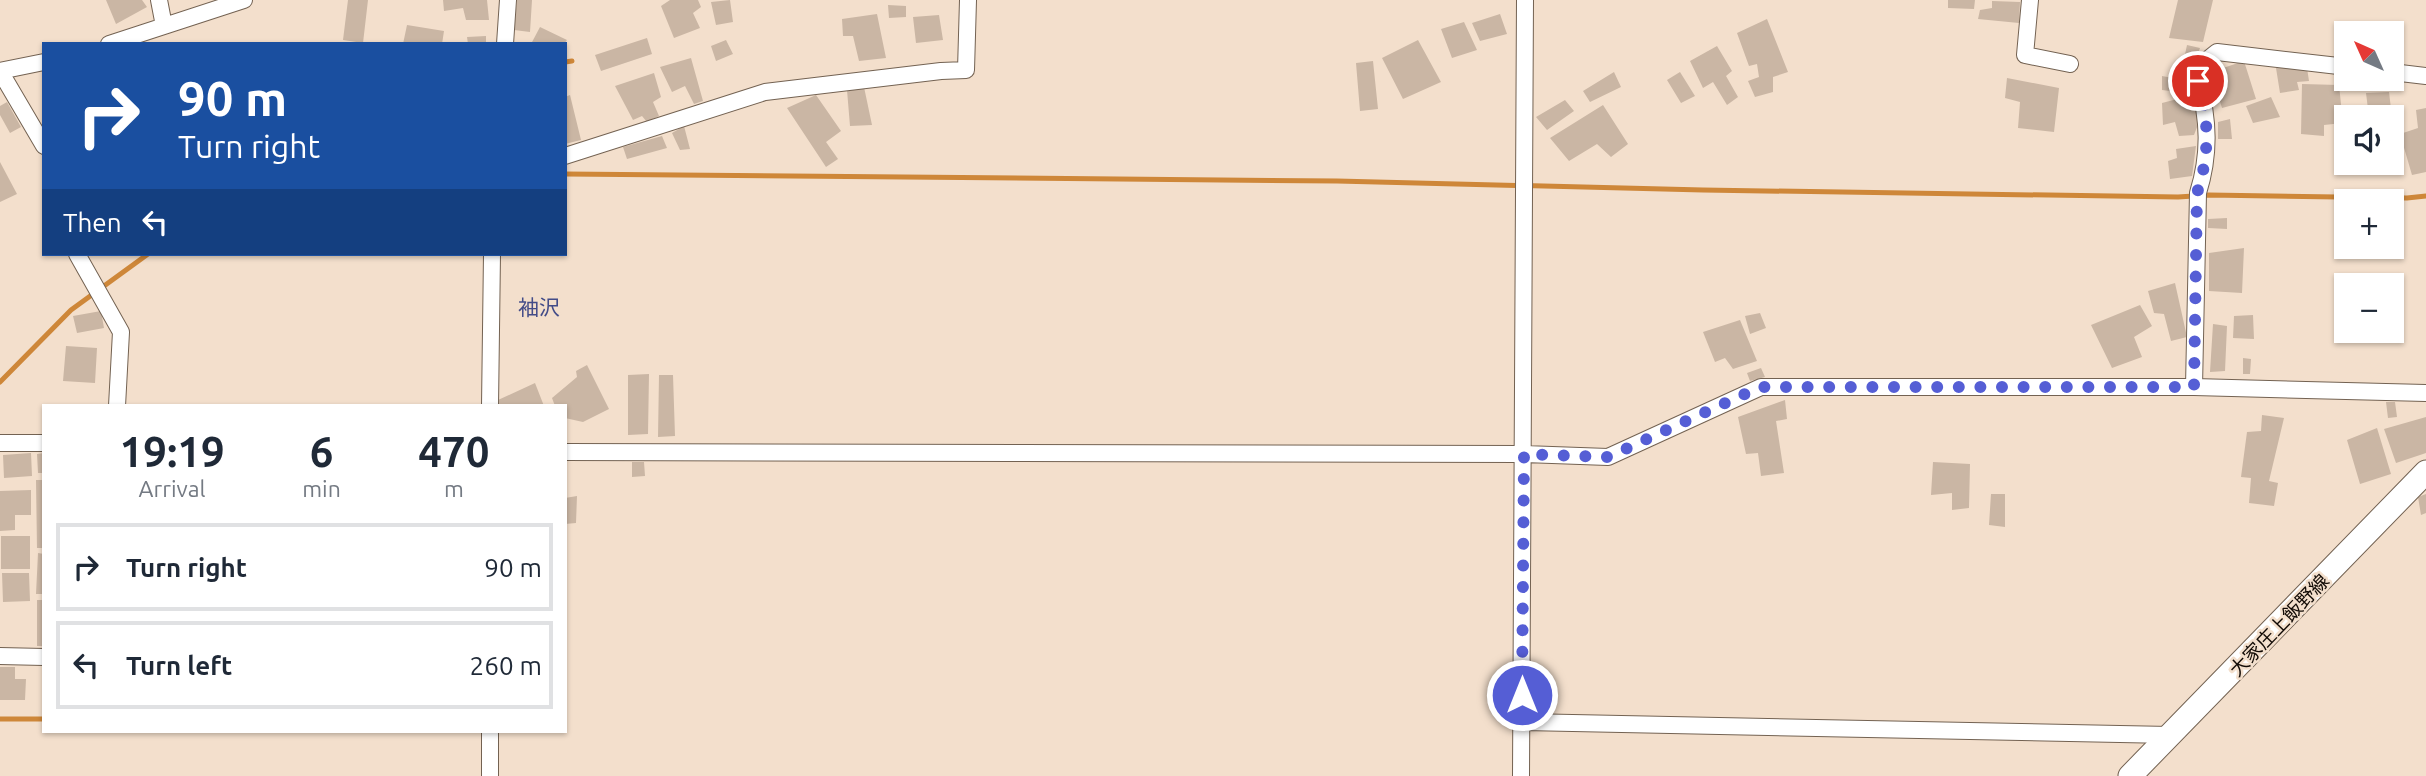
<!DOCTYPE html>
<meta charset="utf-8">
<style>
:root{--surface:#fff;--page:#f2f2f3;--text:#1f2937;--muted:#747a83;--line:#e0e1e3}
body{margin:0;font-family:Ubuntu,"Noto Sans JP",sans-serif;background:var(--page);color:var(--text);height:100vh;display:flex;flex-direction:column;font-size:26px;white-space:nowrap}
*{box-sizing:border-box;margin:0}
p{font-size:23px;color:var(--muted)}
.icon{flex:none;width:38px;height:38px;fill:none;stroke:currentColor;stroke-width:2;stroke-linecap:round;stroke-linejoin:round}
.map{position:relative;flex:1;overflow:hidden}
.sheet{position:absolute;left:42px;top:404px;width:525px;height:329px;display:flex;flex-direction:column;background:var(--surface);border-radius:0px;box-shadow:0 2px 5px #0004}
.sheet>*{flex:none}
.top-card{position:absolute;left:42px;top:42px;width:525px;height:214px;border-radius:0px;box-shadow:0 2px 5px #0004;background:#1a4fa0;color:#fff;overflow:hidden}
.needle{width:46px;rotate:315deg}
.controls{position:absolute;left:2334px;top:21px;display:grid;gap:14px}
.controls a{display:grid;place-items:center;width:70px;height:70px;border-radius:0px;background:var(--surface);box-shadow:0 2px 5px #0004;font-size:35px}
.pin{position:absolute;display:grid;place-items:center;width:60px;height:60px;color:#fff;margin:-30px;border:4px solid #fff;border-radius:50%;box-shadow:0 2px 7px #0007}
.me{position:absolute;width:77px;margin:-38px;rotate:0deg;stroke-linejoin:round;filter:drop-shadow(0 0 5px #0008)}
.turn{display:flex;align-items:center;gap:24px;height:147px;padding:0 21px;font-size:32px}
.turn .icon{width:91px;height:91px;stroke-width:2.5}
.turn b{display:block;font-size:49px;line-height:60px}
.then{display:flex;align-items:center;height:66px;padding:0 21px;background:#0003;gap:14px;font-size:26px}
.eta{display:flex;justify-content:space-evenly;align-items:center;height:119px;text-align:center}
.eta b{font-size:42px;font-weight:600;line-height:49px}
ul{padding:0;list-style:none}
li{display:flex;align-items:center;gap:21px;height:88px;margin:0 14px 10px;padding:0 7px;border:4px solid var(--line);border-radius:0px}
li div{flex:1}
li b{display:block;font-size:26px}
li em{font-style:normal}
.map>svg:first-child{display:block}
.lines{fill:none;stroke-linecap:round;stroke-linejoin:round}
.stream{stroke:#ce8739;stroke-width:5}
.building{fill:#cab6a4}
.street-casing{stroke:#736252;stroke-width:18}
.secondary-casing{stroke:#736252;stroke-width:25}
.street{stroke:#fff;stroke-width:16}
.secondary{stroke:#fff;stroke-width:23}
.route{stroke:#555ed5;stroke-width:12;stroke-dasharray:0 21.6}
.labels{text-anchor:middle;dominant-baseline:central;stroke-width:5;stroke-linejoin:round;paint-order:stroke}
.street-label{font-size:19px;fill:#110a05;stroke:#f3dfcc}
.neighbourhood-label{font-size:21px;fill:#434c88;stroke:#f3dfcc}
</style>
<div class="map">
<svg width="2426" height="776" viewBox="0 0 2426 776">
<rect width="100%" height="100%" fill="#f3dfcc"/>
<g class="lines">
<path class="stream" d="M 565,62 L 572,61
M 565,174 L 1337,181 L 1703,190 L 2178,197 L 2209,195 L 2407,198 L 2426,196
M 0,382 L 71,310 L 148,254
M 0,719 L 44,719"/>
</g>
<path class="building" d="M 106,0 L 142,0 L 147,7 L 116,24 Z
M 348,0 L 368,0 L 363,43 L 343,40 Z
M 443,0 L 487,0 L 489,20 L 466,20 L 463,8 L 444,11 Z
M 517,0 L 532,0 L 530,32 L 514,30 Z
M 670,0 L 698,0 L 701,7 L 693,13 L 700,28 L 674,38 L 661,6 Z
M 730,0 L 733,22 L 716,25 L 711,2 Z
M 1948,0 L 1975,0 L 1974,9 L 1948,8 Z
M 2178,0 L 2213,0 L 2203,42 L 2169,38 Z
M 1992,1 L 2020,2 L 2019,23 L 1978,19 L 1980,10 L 1992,8 Z
M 888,5 L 906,6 L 906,17 L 889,18 Z
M 877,14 L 886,58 L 859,61 L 853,36 L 843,36 L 842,19 Z
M 1500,14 L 1507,34 L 1480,41 L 1472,23 Z
M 939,15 L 943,40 L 916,43 L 913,17 Z
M 1767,19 L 1788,72 L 1773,77 L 1773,92 L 1755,97 L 1748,81 L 1759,77 L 1757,64 L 1749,66 L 1737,33 Z
M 1464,22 L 1477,50 L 1452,58 L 1441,29 Z
M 407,25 L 444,31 L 442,44 L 403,44 Z
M 540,27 L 567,40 L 564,44 L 531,44 Z
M 486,36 L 486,44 L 468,44 L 467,37 Z
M 647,38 L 652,54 L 601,71 L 595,55 Z
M 726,40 L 733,54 L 716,61 L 711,46 Z
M 1418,40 L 1441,82 L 1403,99 L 1382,58 Z
M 2187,45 L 2200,48 L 2196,59 L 2184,59 Z
M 1717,46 L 1732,71 L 1726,76 L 1738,97 L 1727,105 L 1713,82 L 1703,88 L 1690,61 Z
M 691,58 L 703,101 L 694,104 L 685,86 L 672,92 L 660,67 Z
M 1373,61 L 1378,109 L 1360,111 L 1356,63 Z
M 2244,61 L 2256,99 L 2222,108 L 2211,72 Z
M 2294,67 L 2307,68 L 2309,81 L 2297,82 L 2299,90 L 2280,93 L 2276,68 Z
M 1614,72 L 1621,87 L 1590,102 L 1583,91 Z
M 1680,72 L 1695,96 L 1681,103 L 1667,80 Z
M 654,73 L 661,97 L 653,102 L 659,116 L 647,122 L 642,116 L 633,120 L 615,86 Z
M 2162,76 L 2178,79 L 2178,92 L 2162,90 Z
M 2007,78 L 2059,88 L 2054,132 L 2018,128 L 2020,102 L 2005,98 Z
M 2302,84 L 2339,85 L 2343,123 L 2324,125 L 2324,136 L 2301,134 Z
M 864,87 L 872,125 L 850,126 L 847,90 Z
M 2389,92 L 2392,117 L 2369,117 L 2366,93 Z
M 570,95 L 581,140 L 565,144 L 565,97 Z
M 816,95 L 841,131 L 826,142 L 838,159 L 826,167 L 787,108 Z
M 2193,95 L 2199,122 L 2194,135 L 2179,136 L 2175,122 L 2163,125 L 2162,103 Z
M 2271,97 L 2280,117 L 2253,123 L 2246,106 Z
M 1565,100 L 1574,111 L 1547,130 L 1536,117 Z
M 7,102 L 21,127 L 10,133 L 0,115 L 0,106 Z
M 1603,105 L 1628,144 L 1611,157 L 1597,144 L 1569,161 L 1550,138 Z
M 2426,108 L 2426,172 L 2412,175 L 2400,134 L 2418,128 L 2416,110 Z
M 2230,119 L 2232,139 L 2218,139 L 2218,122 Z
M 684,126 L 690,149 L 680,150 L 672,133 Z
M 662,136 L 667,148 L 627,159 L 623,147 Z
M 2196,146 L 2192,176 L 2170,179 L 2168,161 L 2177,158 L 2176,149 Z
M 0,162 L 17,194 L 0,202 Z
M 2227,218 L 2227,229 L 2208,228 L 2208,219 Z
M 2244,248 L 2242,293 L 2209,291 L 2209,253 Z
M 2175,283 L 2187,337 L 2171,341 L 2164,314 L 2154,313 L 2148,291 Z
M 2140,305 L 2152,326 L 2134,337 L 2142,357 L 2112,368 L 2091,325 Z
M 101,311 L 104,328 L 77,333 L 73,316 Z
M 1760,313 L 1766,328 L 1750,334 L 1745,316 Z
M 2253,315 L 2254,339 L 2233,338 L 2234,316 Z
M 1740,320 L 1757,361 L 1733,369 L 1725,358 L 1715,362 L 1703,332 Z
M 2213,324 L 2227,326 L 2225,371 L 2210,372 Z
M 66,346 L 97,348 L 95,383 L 63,381 Z
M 2243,358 L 2251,359 L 2250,374 L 2243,374 Z
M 587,365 L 609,409 L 583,422 L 565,418 L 565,406 L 555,406 L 552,398 L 577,377 L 576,371 Z
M 1761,368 L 1765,377 L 1750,381 L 1747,373 Z
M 649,374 L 648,434 L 628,435 L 628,375 Z
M 659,375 L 673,375 L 675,436 L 658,437 Z
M 535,383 L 544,406 L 498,406 L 498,400 Z
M 1785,400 L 1787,419 L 1776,421 L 1784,473 L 1761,476 L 1758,453 L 1746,454 L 1738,417 Z
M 2386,402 L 2395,402 L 2397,417 L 2388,418 Z
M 2262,415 L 2284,418 L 2269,481 L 2278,483 L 2274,506 L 2249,503 L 2251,478 L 2241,477 L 2247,432 L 2261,431 Z
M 2426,417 L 2426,453 L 2396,463 L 2384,429 Z
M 2377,428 L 2391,474 L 2360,484 L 2347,440 Z
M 31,453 L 32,476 L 4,478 L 3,455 Z
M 44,453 L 44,473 L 38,473 L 37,454 Z
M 632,462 L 644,462 L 645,476 L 632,477 Z
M 1933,462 L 1970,464 L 1969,508 L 1952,510 L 1952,493 L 1931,495 Z
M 36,480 L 44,480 L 44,548 L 37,548 Z
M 31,490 L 31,515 L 15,515 L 15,530 L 0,531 L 0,491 Z
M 1991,494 L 2005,494 L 2005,527 L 1989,525 Z
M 2426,494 L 2426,513 L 2421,515 L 2418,497 Z
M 577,496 L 576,523 L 565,524 L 565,498 Z
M 1,536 L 30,536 L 30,569 L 1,569 Z
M 38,553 L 44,554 L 44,594 L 36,594 Z
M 2,573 L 29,573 L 30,601 L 3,602 Z
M 37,600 L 44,600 L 44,646 L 37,646 Z
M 0,667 L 15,667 L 15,679 L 26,679 L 25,700 L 0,700 Z"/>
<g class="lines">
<g class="street-casing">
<path id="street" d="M 159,0 L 164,26
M 2030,0 L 2025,55 L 2070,64
M 109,44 L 244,0
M 505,44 L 508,0
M 0,71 L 44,146
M 0,71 L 44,62
M 2392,72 L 2426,76
M 565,156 L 765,92 L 941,71 L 966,70 L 968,0
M 77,254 L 121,332 L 117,406
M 2194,387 L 2198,193 C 2210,154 2209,120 2198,81 L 2207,60 L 2217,52 L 2347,67
M 490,406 L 492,254
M 0,443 L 44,443
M 565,452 L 1524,454 L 1608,457 L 1761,387 L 2194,387 L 2426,393
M 0,656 L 44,657
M 1522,722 L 2170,735
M 490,732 L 490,776
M 1521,776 L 1525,0"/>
</g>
<g class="secondary-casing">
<path id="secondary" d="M 2130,776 L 2426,472"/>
</g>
<use href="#street" class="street"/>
<use href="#secondary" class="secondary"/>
</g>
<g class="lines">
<path class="route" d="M 1522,695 L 1524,454 L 1608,457 L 1760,387 L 2194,387 L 2197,193 C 2210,154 2209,120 2198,81"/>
</g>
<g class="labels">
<g class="street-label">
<text transform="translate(2279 625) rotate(-46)">大家庄上飯野線</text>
</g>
<g class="neighbourhood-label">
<text x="539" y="307">袖沢</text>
</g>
</g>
</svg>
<div class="controls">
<a><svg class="needle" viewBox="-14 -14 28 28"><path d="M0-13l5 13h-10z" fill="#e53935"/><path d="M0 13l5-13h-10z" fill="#747a83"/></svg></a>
<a><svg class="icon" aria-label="sound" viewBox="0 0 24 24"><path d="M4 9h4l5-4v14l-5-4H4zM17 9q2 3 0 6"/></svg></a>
<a>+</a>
<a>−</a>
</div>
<div class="pin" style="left:2198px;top:81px;background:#d93025"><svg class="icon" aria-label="arrive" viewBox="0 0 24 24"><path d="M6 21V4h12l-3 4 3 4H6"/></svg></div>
<svg class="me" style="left:1522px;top:695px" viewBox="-20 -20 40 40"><circle r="17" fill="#555ed5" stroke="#fff" stroke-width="3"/><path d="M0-11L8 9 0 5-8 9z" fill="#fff"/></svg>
<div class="top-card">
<div class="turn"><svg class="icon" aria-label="right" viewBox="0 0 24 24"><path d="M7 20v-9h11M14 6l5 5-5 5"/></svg><div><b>90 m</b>Turn right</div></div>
<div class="then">Then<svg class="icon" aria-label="left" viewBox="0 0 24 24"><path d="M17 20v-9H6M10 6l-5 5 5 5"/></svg></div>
</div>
<section class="sheet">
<div class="eta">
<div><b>19:19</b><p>Arrival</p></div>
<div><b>6</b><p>min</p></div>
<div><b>470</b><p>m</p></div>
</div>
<ul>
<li><svg class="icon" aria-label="right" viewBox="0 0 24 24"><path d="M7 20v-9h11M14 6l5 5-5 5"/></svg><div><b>Turn right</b></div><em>90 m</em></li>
<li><svg class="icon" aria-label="left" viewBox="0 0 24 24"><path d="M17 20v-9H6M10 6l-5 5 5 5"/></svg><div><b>Turn left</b></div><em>260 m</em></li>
</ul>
</section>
</div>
